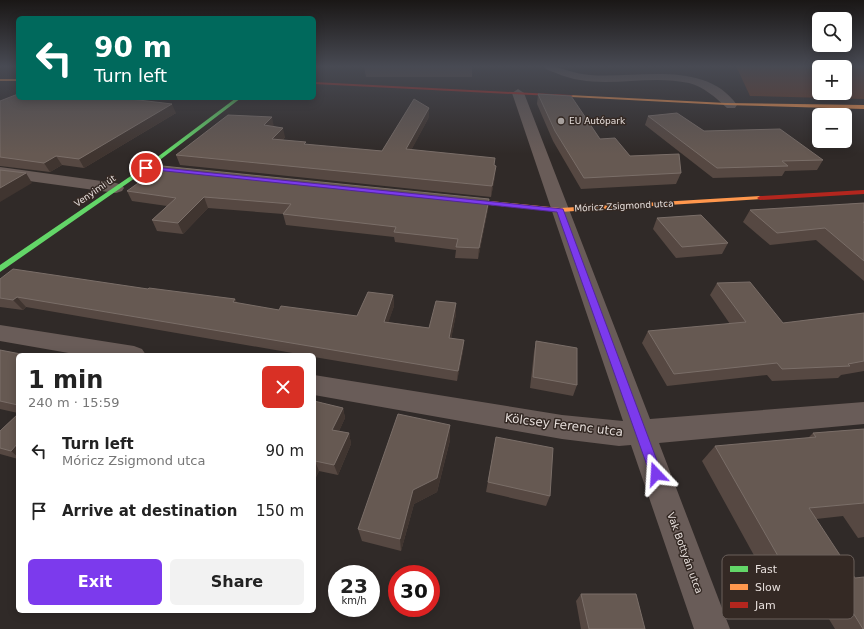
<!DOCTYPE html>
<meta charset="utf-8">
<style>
:root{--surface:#fff;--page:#f2f2f2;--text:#222;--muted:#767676;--accent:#7c3aed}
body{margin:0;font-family:"DejaVu Sans",sans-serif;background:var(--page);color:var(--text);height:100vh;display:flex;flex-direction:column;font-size:15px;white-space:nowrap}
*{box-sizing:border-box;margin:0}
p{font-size:13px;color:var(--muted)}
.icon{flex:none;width:22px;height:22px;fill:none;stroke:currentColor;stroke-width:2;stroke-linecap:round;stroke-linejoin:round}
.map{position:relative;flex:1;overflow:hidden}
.panel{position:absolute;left:16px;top:353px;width:300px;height:260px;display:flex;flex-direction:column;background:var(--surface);border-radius:6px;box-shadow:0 2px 10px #0003}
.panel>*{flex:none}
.guide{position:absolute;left:16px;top:16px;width:300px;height:84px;border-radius:6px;box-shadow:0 2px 10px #0003;background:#00695c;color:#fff;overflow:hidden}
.tools{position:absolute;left:812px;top:12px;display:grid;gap:8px}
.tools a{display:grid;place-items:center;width:40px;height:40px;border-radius:6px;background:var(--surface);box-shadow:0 2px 10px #0003;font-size:20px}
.speed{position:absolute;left:328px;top:565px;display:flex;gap:8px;font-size:20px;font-weight:700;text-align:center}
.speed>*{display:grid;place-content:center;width:52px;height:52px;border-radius:50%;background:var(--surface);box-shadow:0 2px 10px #0003;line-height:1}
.speed small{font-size:10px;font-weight:400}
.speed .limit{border:6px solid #d22;background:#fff;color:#111}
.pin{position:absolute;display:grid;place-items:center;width:34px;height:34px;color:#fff;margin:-17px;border:2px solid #fff;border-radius:50%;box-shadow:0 1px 4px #0007}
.me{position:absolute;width:44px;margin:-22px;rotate:340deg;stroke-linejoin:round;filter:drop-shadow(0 0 3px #0008)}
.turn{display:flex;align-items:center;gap:14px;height:84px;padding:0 12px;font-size:18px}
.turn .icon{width:52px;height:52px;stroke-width:2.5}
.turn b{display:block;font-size:28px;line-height:34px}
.round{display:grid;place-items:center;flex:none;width:42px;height:42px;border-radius:6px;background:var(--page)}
.summary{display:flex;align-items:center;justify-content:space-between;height:68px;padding:0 12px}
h1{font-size:24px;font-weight:700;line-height:30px}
.cta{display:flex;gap:8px;margin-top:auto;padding:8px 12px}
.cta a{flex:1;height:46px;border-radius:6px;background:var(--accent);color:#fff;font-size:16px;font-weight:700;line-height:46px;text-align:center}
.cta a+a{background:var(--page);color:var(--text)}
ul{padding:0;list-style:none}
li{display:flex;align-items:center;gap:12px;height:60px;padding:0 12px}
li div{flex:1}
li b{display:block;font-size:15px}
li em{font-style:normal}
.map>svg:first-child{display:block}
.green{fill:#663825;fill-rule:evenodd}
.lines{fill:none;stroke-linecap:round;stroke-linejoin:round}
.street{fill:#695c58;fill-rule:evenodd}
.fast{fill:#63d668;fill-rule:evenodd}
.slow{fill:#ff974d;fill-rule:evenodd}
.jam{fill:#b3261e;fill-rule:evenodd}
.wall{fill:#564842}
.shaded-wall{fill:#403530}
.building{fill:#665952;stroke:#7a6e68}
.route{fill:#7c3aed;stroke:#51269a}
.poi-dot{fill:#a7a09d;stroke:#342924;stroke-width:1.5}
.labels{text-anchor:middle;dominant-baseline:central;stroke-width:3;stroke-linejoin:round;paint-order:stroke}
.far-poi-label{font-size:9px;fill:#e7dfdc;stroke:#342924;text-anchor:start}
.far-street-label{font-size:9px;fill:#e7dfdc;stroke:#342924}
.street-label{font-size:10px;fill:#e7dfdc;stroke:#342924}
.near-street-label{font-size:12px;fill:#e7dfdc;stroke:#342924}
.key{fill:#342924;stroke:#6a605b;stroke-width:1}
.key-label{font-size:11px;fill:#e7dfdc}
</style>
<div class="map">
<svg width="864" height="629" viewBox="0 0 864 629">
<rect width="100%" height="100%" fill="#302a28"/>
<path class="green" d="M 736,66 L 864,66 L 864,99 L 750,96 ZM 819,67 L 845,67 L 845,93 L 819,93 Z"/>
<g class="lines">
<path class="street" d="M 543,66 C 561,66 573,74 590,75 C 636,79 705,59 737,105 L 735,108 L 727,108 C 715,97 704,87 689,83 C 645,73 599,92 556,73 C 551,71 546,70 543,66 Z
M 518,89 L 524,93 L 650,419 L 864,402 L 864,424 L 659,443 L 730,629 L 694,629 L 631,445 L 619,446 L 562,439 L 314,395 L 314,375 L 562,415 L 623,421 L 512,93 Z
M 0,167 L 116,183 L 122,185 L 124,188 L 122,191 L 116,193 L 0,177 Z
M 0,325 L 134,346 L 142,349 L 146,355 L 80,355 L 0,341 Z"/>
<path class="fast" d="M 236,98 L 241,98 L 148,169 L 0,272 L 0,265 L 144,167 Z"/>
<path class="slow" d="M 0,79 L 18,79 L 18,81 L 0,81 Z
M 569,95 L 726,103 L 864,105 L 864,109 L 726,105 L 571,97 L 569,97 Z
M 760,196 L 762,197 L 762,199 L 560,212 L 460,202 L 457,200 L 460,198 L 560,208 Z"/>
<path class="jam" d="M 314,82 L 571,95 L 573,96 L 571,97 L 314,84 Z
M 146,166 L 189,170 L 192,172 L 189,174 L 144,169 L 144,167 Z
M 864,190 L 864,194 L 760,200 L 757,198 L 760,196 Z"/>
</g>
<path class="wall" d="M 364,66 L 472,66 L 472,77 L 366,77 Z
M 538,94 L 600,139 L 630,156 L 681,173 L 676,184 L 581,189 L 553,141 L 537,104 Z
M 0,101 L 176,113 L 84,168 L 62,165 L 50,172 L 0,166 Z
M 648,116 L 704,131 L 823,160 L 817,170 L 785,171 L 782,176 L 713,178 L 645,125 Z
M 429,117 L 411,150 L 494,165 L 495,176 L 491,197 L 180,165 L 176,155 L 274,126 L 285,137 L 283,140 L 307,145 L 382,151 Z
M 127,191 L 489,199 L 488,209 L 478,259 L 455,258 L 456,250 L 395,242 L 394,237 L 286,225 L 283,214 L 208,208 L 183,234 L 157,231 L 152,220 L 167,206 L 132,201 Z
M 864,203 L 864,281 L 816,240 L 770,245 L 743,222 L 750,210 Z
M 657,218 L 728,243 L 722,254 L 676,258 L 653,229 Z
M 0,279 L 148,289 L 235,299 L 237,303 L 279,310 L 357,316 L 393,295 L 394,306 L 388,322 L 429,328 L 456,303 L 456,314 L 451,339 L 464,340 L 463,351 L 457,381 L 314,357 L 314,355 L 304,355 L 26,307 L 23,310 L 0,307 Z
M 717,283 L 783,323 L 864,313 L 864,371 L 841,375 L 838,378 L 772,381 L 767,375 L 667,386 L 642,343 L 648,331 L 730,324 L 710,295 Z
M 536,341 L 577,385 L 573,396 L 530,388 L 534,352 Z
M 0,350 L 18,355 L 18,413 L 0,409 Z
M 314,401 L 343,408 L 345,418 L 339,431 L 349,433 L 351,444 L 338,475 L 319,471 L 314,481 Z
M 18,414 L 18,459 L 0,454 L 0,431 Z
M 450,425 L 450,440 L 437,492 L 414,504 L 401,551 L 362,541 L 358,529 Z
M 864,429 L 864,537 L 858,538 L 843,516 L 816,519 L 864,629 L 835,629 L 807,583 L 772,588 L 702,461 L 715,446 L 808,438 L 813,433 Z
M 496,437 L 550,496 L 546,506 L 486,492 Z
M 581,594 L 645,629 L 581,629 L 576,601 Z"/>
<path class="shaded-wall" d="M 172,104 L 176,113 L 84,168 L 79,159 Z
M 429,108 L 429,117 L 406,160 L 406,149 Z
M 272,117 L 274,127 L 264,125 Z
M 283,128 L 285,137 L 275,149 L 272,139 Z
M 56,156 L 62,165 L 50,172 L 44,163 Z
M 496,166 L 495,176 L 491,197 L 492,186 Z
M 26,173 L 32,183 L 0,202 L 0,188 Z
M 204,197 L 208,208 L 183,234 L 178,223 Z
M 489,199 L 488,209 L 478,259 L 479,248 Z
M 393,295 L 394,306 L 385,332 L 384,322 Z
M 17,297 L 26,307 L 23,310 L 13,300 Z
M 235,299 L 240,309 L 233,302 Z
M 456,303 L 456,314 L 449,349 L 449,338 Z
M 464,340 L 463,351 L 457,381 L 458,371 Z
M 343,408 L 345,418 L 335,440 L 332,430 Z
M 450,425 L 450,440 L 437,492 L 414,504 L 401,551 L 400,539 L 413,490 Z
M 349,433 L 351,444 L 338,475 L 334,465 Z
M 18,443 L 18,457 L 11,451 Z
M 315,461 L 319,471 L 314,481 L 314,463 Z"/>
<path class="building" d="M 18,94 L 18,98 L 122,98 L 172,104 L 79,159 L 56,156 L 44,163 L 0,157 L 0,101 Z
M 538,94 L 571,96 L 600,139 L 615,138 L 630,156 L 679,154 L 681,173 L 584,178 L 555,131 Z
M 414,99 L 429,108 L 406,149 L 495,158 L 494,165 L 496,166 L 492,186 L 176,155 L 228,115 L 272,117 L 264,125 L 283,128 L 272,139 L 306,142 L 304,144 L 382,151 Z
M 677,113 L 704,131 L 780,129 L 823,160 L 782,161 L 788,166 L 717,168 L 648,116 Z
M 162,166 L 489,199 L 479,248 L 456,247 L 458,239 L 394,232 L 396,227 L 283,214 L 291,204 L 204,197 L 178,223 L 152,220 L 176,198 L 127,191 Z
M 0,170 L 26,173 L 0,188 Z
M 864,203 L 864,222 L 863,222 L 864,223 L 864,261 L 825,228 L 777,233 L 750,210 Z
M 701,215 L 728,243 L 682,247 L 657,218 Z
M 13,269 L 148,289 L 149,288 L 235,299 L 233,302 L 279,310 L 281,306 L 357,316 L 368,292 L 393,295 L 384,322 L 429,328 L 436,301 L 456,303 L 449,338 L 464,340 L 458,371 L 17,297 L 13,300 L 0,298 L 0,279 Z
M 750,282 L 783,323 L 864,313 L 864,361 L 848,364 L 850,366 L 782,369 L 777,363 L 674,374 L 648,331 L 746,322 L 717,283 Z
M 536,341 L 577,348 L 577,385 L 533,377 Z
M 0,350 L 26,355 L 18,355 L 18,405 L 0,401 Z
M 314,401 L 343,408 L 332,430 L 349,433 L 334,465 L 315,461 L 314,463 Z
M 18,414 L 18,443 L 11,451 L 0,448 L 0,431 Z
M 398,414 L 450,425 L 437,478 L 413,490 L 400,539 L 358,529 Z
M 864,429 L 864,503 L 809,508 L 855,578 L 864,577 L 864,629 L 863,629 L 828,572 L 790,577 L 715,446 L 816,437 L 813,433 Z
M 496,437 L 553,448 L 550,496 L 488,482 Z
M 581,594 L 636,594 L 645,629 L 589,629 Z"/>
<linearGradient id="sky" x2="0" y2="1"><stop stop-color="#1a1716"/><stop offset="0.43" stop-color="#484a53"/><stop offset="1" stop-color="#484a53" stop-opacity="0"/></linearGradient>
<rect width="864" height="154" fill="url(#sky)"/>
<path class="route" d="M 144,166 L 563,209 L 662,474 L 661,478 L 656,480 L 652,478 L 650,474 L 557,212 L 146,169 L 144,169 Z"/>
<circle class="poi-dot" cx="561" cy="121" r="4"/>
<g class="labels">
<g class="far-poi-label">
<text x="569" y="121">EU Autópark</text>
</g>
<g class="far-street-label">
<text transform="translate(95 191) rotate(-35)">Venyimi út</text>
<text transform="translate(624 206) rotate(-3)">Móricz Zsigmond utca</text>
</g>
<g class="street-label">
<text transform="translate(685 553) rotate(70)">Vak Bottyán utca</text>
</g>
<g class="near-street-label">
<text transform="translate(564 425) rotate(7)">Kölcsey Ferenc utca</text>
</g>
</g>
<rect x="722" y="555" width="132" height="64" rx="6" class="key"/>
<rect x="730" y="566" width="18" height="6" fill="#63d668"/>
<rect x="730" y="584" width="18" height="6" fill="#ff974d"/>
<rect x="730" y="602" width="18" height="6" fill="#b3261e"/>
<g class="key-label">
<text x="755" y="573">Fast</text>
<text x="755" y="591">Slow</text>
<text x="755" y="609">Jam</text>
</g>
</svg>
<div class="tools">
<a><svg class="icon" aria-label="search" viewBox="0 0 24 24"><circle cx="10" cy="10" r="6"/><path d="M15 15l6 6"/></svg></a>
<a>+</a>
<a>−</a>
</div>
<div class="speed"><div>23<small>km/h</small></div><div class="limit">30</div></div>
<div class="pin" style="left:146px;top:168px;background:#d93025"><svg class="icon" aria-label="arrive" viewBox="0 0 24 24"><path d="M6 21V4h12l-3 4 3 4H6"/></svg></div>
<svg class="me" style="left:656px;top:474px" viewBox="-20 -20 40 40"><path d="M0-17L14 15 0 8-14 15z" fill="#7c3aed" stroke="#fff" stroke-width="4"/></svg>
<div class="guide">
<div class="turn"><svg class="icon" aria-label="left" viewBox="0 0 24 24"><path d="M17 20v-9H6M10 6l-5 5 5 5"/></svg><div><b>90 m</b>Turn left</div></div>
</div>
<section class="panel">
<div class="summary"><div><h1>1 min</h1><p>240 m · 15:59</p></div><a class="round" style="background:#d93025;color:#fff"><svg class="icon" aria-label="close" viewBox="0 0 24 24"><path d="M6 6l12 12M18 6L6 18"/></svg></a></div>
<ul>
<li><svg class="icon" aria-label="left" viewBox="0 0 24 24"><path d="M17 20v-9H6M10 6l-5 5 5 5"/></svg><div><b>Turn left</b><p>Móricz Zsigmond utca</p></div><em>90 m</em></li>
<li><svg class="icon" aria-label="arrive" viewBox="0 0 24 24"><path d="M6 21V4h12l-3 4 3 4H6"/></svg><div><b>Arrive at destination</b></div><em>150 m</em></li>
</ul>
<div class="cta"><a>Exit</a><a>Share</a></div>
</section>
</div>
